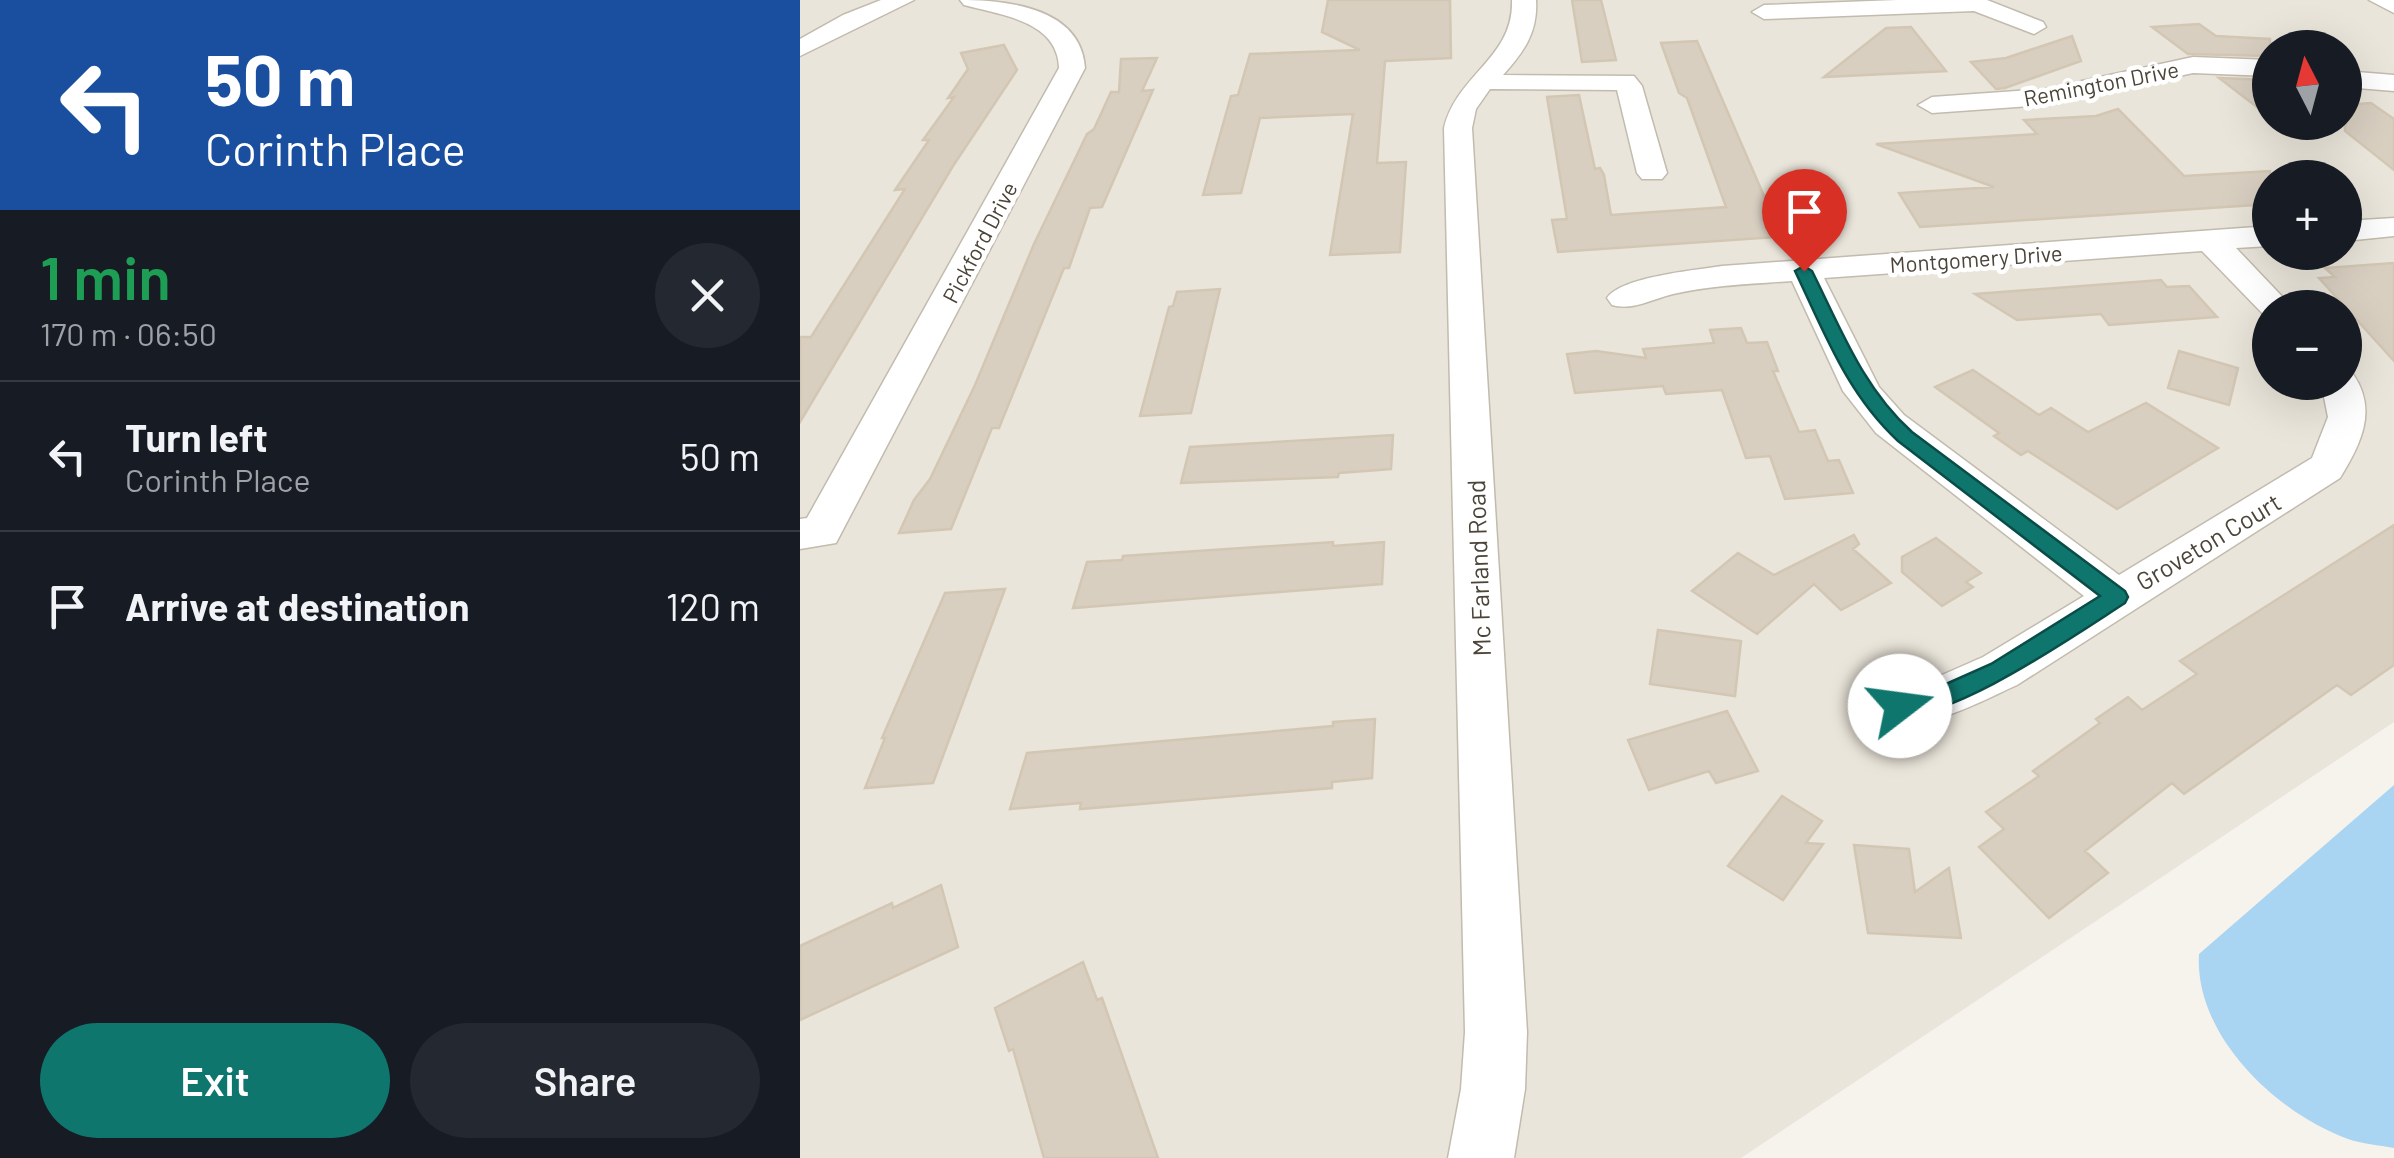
<!DOCTYPE html>
<meta charset="utf-8">
<style>
:root{--surface:#171b24;--page:#242831;--text:#f1f3f6;--muted:#9ea1a6;--line:#363941;--accent:#0f766e}
body{margin:0;font-family:Barlow,sans-serif;background:var(--page);color:var(--text);height:100vh;display:flex;flex-direction:column;font-size:38px;white-space:nowrap}
*{box-sizing:border-box;margin:0}
p{font-size:32px;color:var(--muted)}
.icon{flex:none;width:55px;height:55px;fill:none;stroke:currentColor;stroke-width:2;stroke-linecap:round;stroke-linejoin:round}
.map{position:relative;flex:1;overflow:hidden}
.sheet{display:flex;flex-direction:column;background:var(--surface);width:800px}
.sheet>*{flex:none}
.guide{background:#1a4fa0;color:#fff;overflow:hidden}
.needle{width:65px;rotate:354deg}
.controls{position:absolute;left:1452px;top:30px;display:grid;gap:20px}
.controls a{display:grid;place-items:center;width:110px;height:110px;border-radius:50%;background:var(--surface);box-shadow:0 10px 40px #0002;font-size:50px}
.pin{position:absolute;display:grid;place-items:center;width:85px;height:85px;color:#fff;margin:-102px -42px;border-radius:50% 50% 50% 0;rotate:-45deg;box-shadow:0 0 10px #0007}
.pin .icon{rotate:45deg}
.me{position:absolute;width:110px;margin:-55px;rotate:75deg;stroke-linejoin:round;filter:drop-shadow(0 0 8px #0008)}
.turn{display:flex;align-items:center;gap:35px;height:210px;padding:0 40px;font-size:45px}
.turn .icon{width:130px;height:130px;stroke-width:2.5}
.turn b{display:block;font-size:70px;line-height:85px}
.round{display:grid;place-items:center;flex:none;width:105px;height:105px;border-radius:52px;background:var(--page)}
.headline{display:flex;align-items:center;justify-content:space-between;height:170px;padding:0 40px}
h1{font-size:60px;font-weight:600;line-height:75px;color:#1e9e55}
.button{display:flex;gap:20px;margin-top:auto;padding:20px 40px}
.button a{flex:1;height:115px;border-radius:60px;background:var(--accent);color:#fff;font-size:40px;font-weight:600;line-height:115px;text-align:center}
.button a+a{background:var(--page);color:var(--text)}
ul{padding:0;list-style:none}
li{display:flex;align-items:center;gap:30px;height:150px;padding:0 40px;border-top:2px solid var(--line)}
li div{flex:1}
li b{display:block;font-size:38px}
li em{font-style:normal}
main{display:flex;flex:1;min-height:0}
.map>svg:first-child{display:block}
.residential{fill:#eae5da;fill-rule:evenodd}
.water{fill:#a9d4f2}
.building{fill:#d8cfc1;stroke:#d3c7b4;stroke-width:2.5}
.lines{fill:none;stroke-linecap:round;stroke-linejoin:round}
.street-casing{stroke:#c2bbae;stroke-width:3}
.street{fill:#fff;fill-rule:evenodd}
.route{fill:#0f766e;stroke:#0a4d48;stroke-width:2.5}
.labels{text-anchor:middle;dominant-baseline:central;stroke-width:9;stroke-linejoin:round;paint-order:stroke}
.far-street-label{font-size:22px;fill:#4b4439;stroke:#fff}
.street-label{font-size:25px;fill:#4b4439;stroke:#fff}
</style>
<main>
<section class="sheet">
<div class="guide">
<div class="turn"><svg class="icon" aria-label="left" viewBox="0 0 24 24"><path d="M17 20v-9H6M10 6l-5 5 5 5"/></svg><div><b>50 m</b>Corinth Place</div></div>
</div>
<div class="headline"><div><h1>1 min</h1><p>170 m · 06:50</p></div><a class="round"><svg class="icon" aria-label="close" viewBox="0 0 24 24"><path d="M6 6l12 12M18 6L6 18"/></svg></a></div>
<ul>
<li><svg class="icon" aria-label="left" viewBox="0 0 24 24"><path d="M17 20v-9H6M10 6l-5 5 5 5"/></svg><div><b>Turn left</b><p>Corinth Place</p></div><em>50 m</em></li>
<li><svg class="icon" aria-label="arrive" viewBox="0 0 24 24"><path d="M6 21V4h12l-3 4 3 4H6"/></svg><div><b>Arrive at destination</b></div><em>120 m</em></li>
</ul>
<div class="button"><a>Exit</a><a>Share</a></div>
</section>
<div class="map">
<svg width="1594" height="1158" viewBox="0 0 1594 1158">
<rect width="100%" height="100%" fill="#f6f3ec"/>
<path class="residential" d="M 0,0 L 1594,0 L 1594,722 L 941,1158 L 0,1158 ZM 1470,48 L 1545,48 L 1545,122 L 1470,122 ZM 1470,178 L 1545,178 L 1545,252 L 1470,252 ZM 1470,308 L 1545,308 L 1545,382 L 1470,382 Z"/>
<path class="water" d="M 1594,785 L 1594,1148 C 1579,1145 1562,1144 1548,1139 C 1476,1113 1394,1035 1399,954 Z"/>
<path class="building" d="M 528,0 L 650,0 L 651,58 L 585,61 L 577,163 L 606,162 L 600,252 L 530,255 L 553,114 L 460,118 L 441,193 L 403,195 L 431,96 L 438,95 L 450,54 L 560,50 L 522,32 Z
M 772,0 L 801,0 L 816,60 L 782,62 Z
M 1399,24 L 1416,36 L 1470,39 L 1470,56 L 1388,54 L 1352,27 Z
M 1111,27 L 1146,71 L 1024,77 L 1086,28 Z
M 1272,36 L 1281,61 L 1205,88 L 1196,89 L 1171,62 L 1206,58 Z
M 897,41 L 967,203 L 972,203 L 974,208 L 1008,205 L 1022,234 L 758,252 L 752,220 L 767,219 L 747,97 L 779,95 L 795,169 L 800,168 L 804,175 L 811,215 L 926,207 L 887,98 L 879,93 L 861,43 Z
M 204,45 L 217,70 L 153,166 L 0,422 L 0,337 L 11,337 L 105,189 L 95,190 L 129,140 L 123,140 L 154,97 L 148,98 L 168,69 L 161,53 Z
M 357,58 L 342,91 L 353,90 L 302,207 L 290,208 L 269,268 L 264,268 L 199,428 L 192,428 L 151,529 L 99,533 L 114,500 L 130,479 L 175,385 L 234,244 L 287,134 L 294,129 L 311,92 L 319,92 L 321,59 Z
M 1419,78 L 1470,80 L 1470,117 Z
M 1571,103 L 1594,119 L 1594,170 L 1545,131 L 1545,105 Z
M 1318,109 L 1384,176 L 1470,171 L 1470,204 L 1120,227 L 1099,193 L 1194,187 L 1076,144 L 1237,134 L 1224,120 L 1296,116 Z
M 1594,263 L 1594,361 L 1519,278 L 1535,277 L 1525,268 Z
M 1361,280 L 1367,287 L 1389,286 L 1417,317 L 1309,325 L 1301,314 L 1217,320 L 1175,294 Z
M 420,289 L 391,413 L 340,416 L 369,307 L 373,306 L 377,292 Z
M 941,328 L 947,343 L 967,342 L 978,371 L 973,371 L 999,432 L 1015,430 L 1028,461 L 1039,460 L 1053,493 L 985,499 L 970,456 L 946,458 L 922,390 L 866,394 L 863,386 L 775,393 L 767,354 L 796,351 L 846,358 L 843,349 L 914,343 L 910,330 Z
M 1379,351 L 1438,368 L 1429,405 L 1368,388 Z
M 1173,370 L 1239,415 L 1251,408 L 1288,432 L 1346,403 L 1418,448 L 1317,509 L 1228,451 L 1221,455 L 1194,436 L 1199,433 L 1135,387 Z
M 593,435 L 591,469 L 539,473 L 538,477 L 381,483 L 390,447 Z
M 1594,525 L 1594,665 L 1551,695 L 1537,685 L 1384,794 L 1372,783 L 1285,851 L 1308,873 L 1249,918 L 1179,847 L 1204,829 L 1186,812 L 1239,776 L 1233,771 L 1300,723 L 1296,719 L 1328,697 L 1342,710 L 1397,674 L 1380,661 Z
M 1054,535 L 1059,544 L 1053,549 L 1091,583 L 1041,610 L 1014,584 L 957,634 L 892,591 L 938,553 L 974,575 Z
M 1136,538 L 1181,573 L 1166,582 L 1173,587 L 1142,606 L 1102,572 L 1102,557 Z
M 533,542 L 533,546 L 584,542 L 582,584 L 273,608 L 287,562 L 322,560 L 323,556 Z
M 205,589 L 133,783 L 65,788 L 85,738 L 82,738 L 145,593 Z
M 858,630 L 941,641 L 935,696 L 850,684 Z
M 927,711 L 958,771 L 916,783 L 909,771 L 849,790 L 828,740 Z
M 575,719 L 572,778 L 532,782 L 532,788 L 280,809 L 281,803 L 210,809 L 227,753 L 533,726 L 533,722 Z
M 982,796 L 1022,821 L 1006,843 L 1023,844 L 983,900 L 928,866 Z
M 1054,845 L 1109,849 L 1115,892 L 1149,868 L 1161,938 L 1068,933 Z
M 141,885 L 158,947 L 0,1020 L 0,946 L 92,903 L 93,908 Z
M 283,962 L 297,1000 L 302,998 L 358,1158 L 244,1158 L 213,1049 L 209,1051 L 195,1008 Z"/>
<g class="lines">
<g class="street-casing">
<path id="street" d="M 81,0 L 114,0 L 0,56 L 0,39 L 43,15 Z
M 160,0 C 208,0 281,8 285,68 L 36,543 L 0,549 L 0,519 L 7,518 L 259,68 C 258,21 201,15 164,5 Z
M 712,0 L 736,0 C 738,32 724,52 703,75 L 834,76 L 842,86 L 867,173 L 862,179 L 842,179 L 837,173 L 817,90 L 690,89 L 676,109 L 672,128 L 727,1032 L 725,1089 L 714,1158 L 648,1158 L 661,1089 L 665,1032 L 644,128 C 657,74 714,58 712,0 Z
M 1097,0 L 1187,0 L 1243,22 L 1246,27 L 1234,34 L 1174,11 L 964,19 L 952,12 L 964,5 Z
M 1569,0 L 1594,0 L 1594,13 Z
M 1393,57 L 1470,60 L 1470,76 L 1393,73 L 1245,105 L 1132,113 L 1118,105 L 1132,97 L 1245,89 Z
M 1545,71 L 1594,75 L 1594,91 L 1545,87 Z
M 1594,218 L 1594,236 L 1545,241 L 1545,221 Z
M 1470,226 L 1470,246 L 1436,248 L 1493,308 L 1470,308 L 1470,317 L 1464,315 L 1402,251 L 1024,278 L 1079,387 L 1104,415 L 1319,575 L 1512,458 L 1528,417 L 1521,382 L 1545,382 L 1545,372 L 1553,374 C 1578,410 1561,444 1540,478 L 1217,685 C 1179,702 1124,734 1082,720 L 1075,706 L 1082,692 L 1142,675 L 1183,657 L 1284,596 L 1076,433 L 1043,391 L 992,281 C 952,284 912,285 873,294 C 852,299 833,311 812,305 L 807,298 C 821,277 896,270 922,266 Z"/>
</g>
<use href="#street" class="street"/>
</g>
<path class="route" d="M 1004,266 L 1012,271 C 1041,329 1063,388 1112,432 L 1325,591 L 1328,597 L 1325,603 C 1281,631 1140,730 1091,713 L 1087,706 L 1091,699 L 1146,684 L 1191,664 L 1300,596 L 1098,441 C 1047,394 1024,332 995,271 Z"/>
<g class="labels">
<g class="far-street-label">
<text transform="translate(1301 83) rotate(-11)">Remington Drive</text>
<text transform="translate(179 242) rotate(-62)">Pickford Drive</text>
<text transform="translate(1176 258) rotate(-4)">Montgomery Drive</text>
</g>
<g class="street-label">
<text transform="translate(1408 541) rotate(-31)">Groveton Court</text>
<text transform="translate(678 568) rotate(-92)">Mc Farland Road</text>
</g>
</g>
</svg>
<div class="controls">
<a><svg class="needle" viewBox="-14 -14 28 28"><path d="M0-13l5 13h-10z" fill="#e53935"/><path d="M0 13l5-13h-10z" fill="#9ea1a6"/></svg></a>
<a>+</a>
<a>−</a>
</div>
<div class="pin" style="left:1004px;top:271px;background:#d93025"><svg class="icon" aria-label="arrive" viewBox="0 0 24 24"><path d="M6 21V4h12l-3 4 3 4H6"/></svg></div>
<svg class="me" style="left:1100px;top:706px" viewBox="-20 -20 40 40"><circle r="19" fill="#fff"/><path d="M0-13L10 11 0 6-10 11z" fill="#0f766e"/></svg>
</div>
</main>
